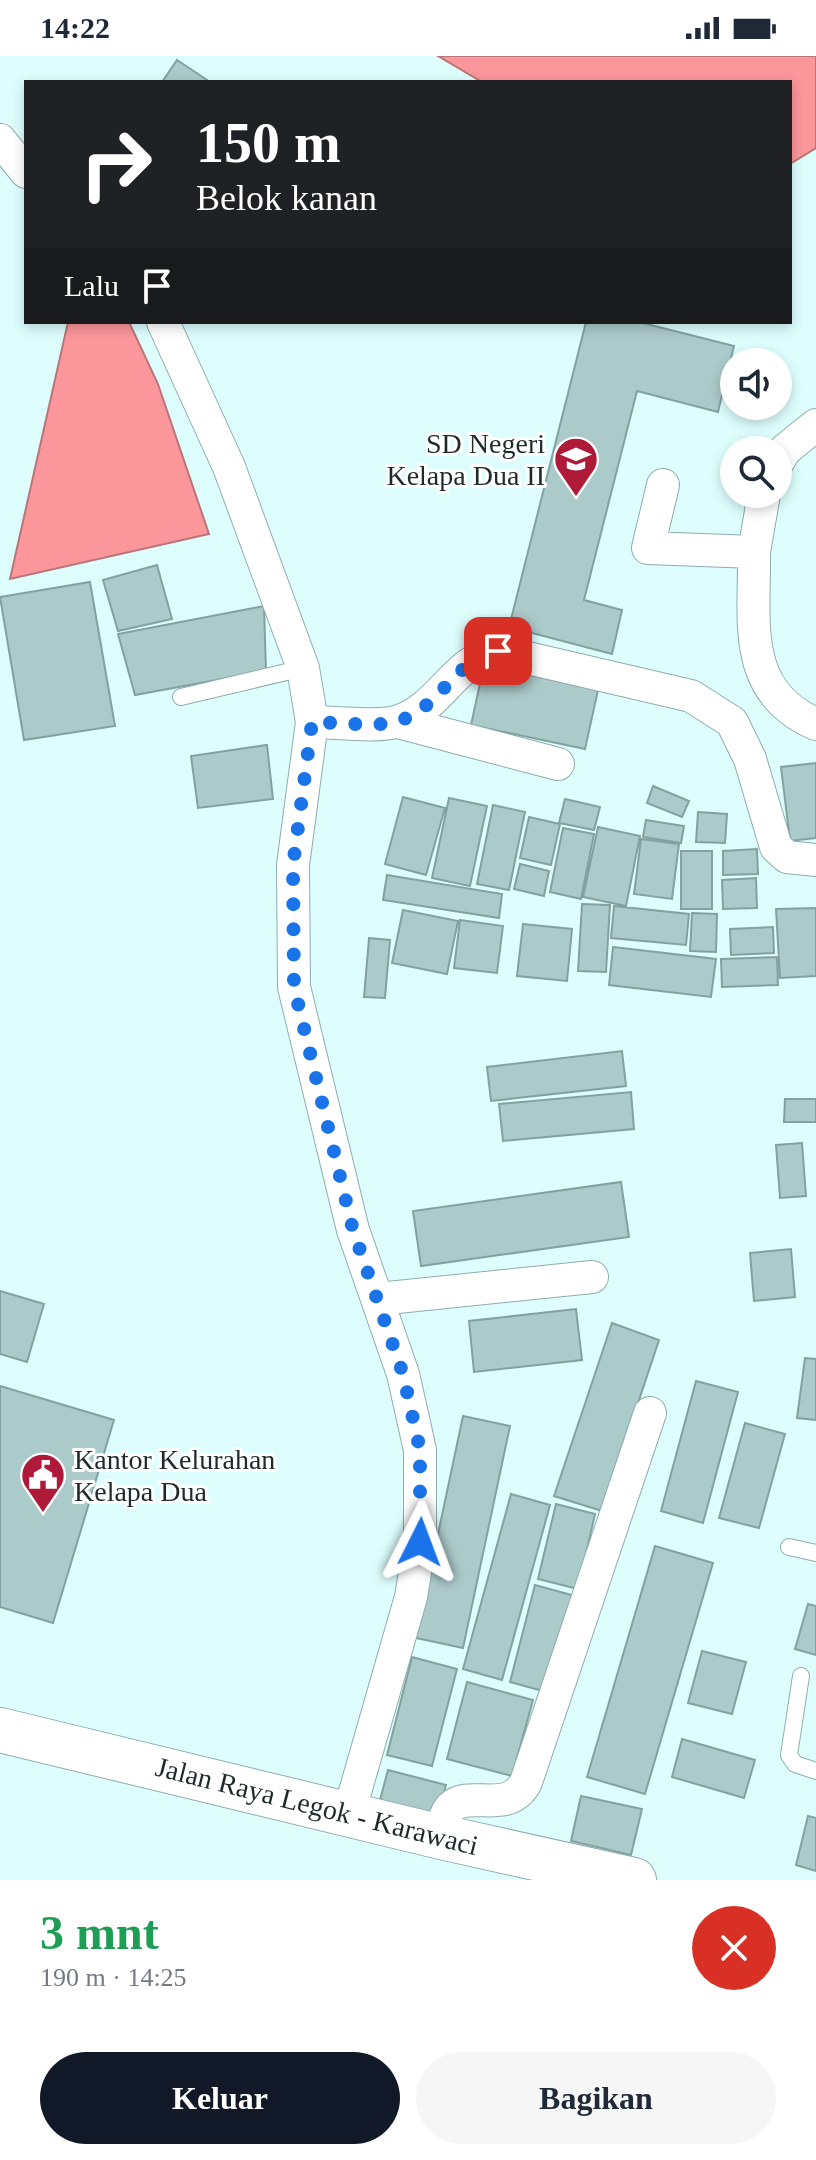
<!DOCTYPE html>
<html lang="id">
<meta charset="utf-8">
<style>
:root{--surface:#fff;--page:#f6f6f7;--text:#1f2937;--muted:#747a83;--accent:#111827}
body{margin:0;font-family:"Times New Roman",serif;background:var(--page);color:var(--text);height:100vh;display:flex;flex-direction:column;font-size:30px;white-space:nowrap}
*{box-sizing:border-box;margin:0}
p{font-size:26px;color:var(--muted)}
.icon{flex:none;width:44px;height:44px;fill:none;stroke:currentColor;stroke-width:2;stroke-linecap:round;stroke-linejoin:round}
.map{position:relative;height:1824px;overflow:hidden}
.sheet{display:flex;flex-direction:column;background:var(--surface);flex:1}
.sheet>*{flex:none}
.banner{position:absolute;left:24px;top:24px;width:768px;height:244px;border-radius:0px;box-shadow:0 4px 12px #0003;background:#202124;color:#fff;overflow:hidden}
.fabs{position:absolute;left:720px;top:292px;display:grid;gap:16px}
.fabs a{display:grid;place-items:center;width:72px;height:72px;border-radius:50%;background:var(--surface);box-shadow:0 4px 12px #0003;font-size:40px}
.pin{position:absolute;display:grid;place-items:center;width:68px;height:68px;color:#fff;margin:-34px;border-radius:16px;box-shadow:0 4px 12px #0006}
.me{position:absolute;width:88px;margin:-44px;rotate:3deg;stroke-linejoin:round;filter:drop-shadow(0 0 6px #0008)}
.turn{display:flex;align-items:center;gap:28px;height:168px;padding:0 40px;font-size:36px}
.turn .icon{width:104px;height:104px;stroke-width:2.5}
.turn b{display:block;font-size:56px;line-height:68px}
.then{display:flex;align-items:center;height:76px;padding:0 40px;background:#0003;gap:16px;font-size:30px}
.round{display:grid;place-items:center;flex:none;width:84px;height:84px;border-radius:42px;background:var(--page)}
.head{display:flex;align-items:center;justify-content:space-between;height:136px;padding:0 40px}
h1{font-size:48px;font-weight:700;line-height:60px;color:#1e9e55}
.action{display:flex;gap:16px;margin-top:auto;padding:16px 40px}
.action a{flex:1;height:92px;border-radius:48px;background:var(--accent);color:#fff;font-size:32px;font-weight:700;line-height:92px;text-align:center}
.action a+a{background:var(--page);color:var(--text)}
.status{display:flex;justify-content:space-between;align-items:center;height:56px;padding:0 40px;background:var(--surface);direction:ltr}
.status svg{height:22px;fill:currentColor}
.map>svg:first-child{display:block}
.water{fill:#fb969a;stroke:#b97679;stroke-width:2}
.building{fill:#abcaca;stroke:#83a1a1;stroke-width:2}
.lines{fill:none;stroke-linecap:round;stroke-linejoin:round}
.service-casing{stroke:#8eacac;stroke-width:18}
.minor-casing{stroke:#8eacac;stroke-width:34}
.primary-casing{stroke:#8eacac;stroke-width:46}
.service{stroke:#fff;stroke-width:16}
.minor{stroke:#fff;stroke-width:32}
.primary{stroke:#fff;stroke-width:44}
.route{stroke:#1a73e8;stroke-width:14;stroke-dasharray:0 25.2}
.labels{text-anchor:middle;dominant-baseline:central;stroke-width:6;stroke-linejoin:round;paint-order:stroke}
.poi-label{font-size:28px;fill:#1f2b2b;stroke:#fff;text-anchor:end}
.street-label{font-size:28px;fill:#1f2b2b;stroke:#fff}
</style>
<div class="status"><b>14:22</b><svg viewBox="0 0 49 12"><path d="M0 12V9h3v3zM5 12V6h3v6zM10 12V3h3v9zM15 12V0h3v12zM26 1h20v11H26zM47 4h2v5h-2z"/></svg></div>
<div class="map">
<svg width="816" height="1824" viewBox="0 0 816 1824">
<rect width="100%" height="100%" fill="#defefe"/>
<path class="water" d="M 438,0 L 816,0 L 816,92 L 790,108 L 790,26 L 482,26 Z
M 68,266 L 129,266 L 158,328 L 209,478 L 10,523 Z"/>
<path class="building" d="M 177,4 L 210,26 L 162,26 Z
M 586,266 L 639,266 L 734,290 L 718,356 L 637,335 L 584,544 L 622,554 L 612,598 L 509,571 Z
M 157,509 L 172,563 L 118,575 L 103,524 Z
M 90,526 L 115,670 L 24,684 L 0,541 Z
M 264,550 L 266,615 L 135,639 L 118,578 Z
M 484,609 L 598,634 L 585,693 L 471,669 Z
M 267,689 L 273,743 L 198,752 L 191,700 Z
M 816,707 L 816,782 L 790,785 L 781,711 Z
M 653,730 L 689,745 L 682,761 L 647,747 Z
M 403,741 L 445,752 L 426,819 L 385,808 Z
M 449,742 L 487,750 L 470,830 L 432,822 Z
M 565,743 L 600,751 L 594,774 L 559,767 Z
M 493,749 L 525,756 L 509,834 L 477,828 Z
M 698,756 L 727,758 L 725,787 L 696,786 Z
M 529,761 L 560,768 L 551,809 L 520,802 Z
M 646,764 L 684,770 L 681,787 L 643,781 Z
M 598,771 L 640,780 L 626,850 L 583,841 Z
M 563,772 L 594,778 L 581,843 L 550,836 Z
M 641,783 L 679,788 L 672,843 L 634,838 Z
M 757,793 L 758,818 L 723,819 L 723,795 Z
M 681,795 L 712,795 L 712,853 L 681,853 Z
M 520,808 L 549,815 L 544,840 L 514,833 Z
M 387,819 L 502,838 L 499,862 L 383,844 Z
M 756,822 L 757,852 L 723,853 L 722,824 Z
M 582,848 L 610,849 L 606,916 L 578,915 Z
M 614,850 L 689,858 L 686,889 L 611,882 Z
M 816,852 L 816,920 L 780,922 L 776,853 Z
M 403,854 L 458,865 L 447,918 L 392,907 Z
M 692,857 L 717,858 L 716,896 L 690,895 Z
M 460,864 L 503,870 L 497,917 L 454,912 Z
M 523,868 L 572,873 L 567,925 L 517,920 Z
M 773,871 L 774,897 L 731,899 L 730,873 Z
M 369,882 L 390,884 L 385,942 L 364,941 Z
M 613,891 L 716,903 L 711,941 L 609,929 Z
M 777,901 L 778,929 L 722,931 L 721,903 Z
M 622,995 L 626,1030 L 491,1045 L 487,1011 Z
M 631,1036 L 634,1073 L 503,1085 L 499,1048 Z
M 785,1043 L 816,1043 L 816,1066 L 784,1066 Z
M 802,1087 L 806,1140 L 780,1142 L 776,1089 Z
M 621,1126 L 629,1181 L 421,1210 L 413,1155 Z
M 791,1193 L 795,1241 L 754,1245 L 750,1197 Z
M 0,1235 L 44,1248 L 27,1306 L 0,1298 Z
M 576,1253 L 582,1304 L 474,1316 L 469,1265 Z
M 612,1267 L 659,1284 L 602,1455 L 554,1440 Z
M 805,1302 L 816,1303 L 816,1364 L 797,1362 Z
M 696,1325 L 738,1336 L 703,1467 L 661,1455 Z
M 0,1330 L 114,1364 L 53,1567 L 0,1551 Z
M 463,1360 L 510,1370 L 463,1592 L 416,1582 Z
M 745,1367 L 785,1378 L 759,1472 L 719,1462 Z
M 511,1438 L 550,1449 L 502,1624 L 463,1613 Z
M 556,1448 L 595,1458 L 578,1533 L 538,1523 Z
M 655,1490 L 713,1507 L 645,1738 L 587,1721 Z
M 535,1529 L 575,1540 L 550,1637 L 510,1626 Z
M 808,1548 L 816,1550 L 816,1599 L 795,1593 Z
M 702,1595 L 746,1606 L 732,1658 L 688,1647 Z
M 412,1601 L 457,1613 L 432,1710 L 387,1699 Z
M 467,1626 L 533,1644 L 512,1720 L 447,1703 Z
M 682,1683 L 755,1704 L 744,1742 L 672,1721 Z
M 388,1714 L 446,1729 L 437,1760 L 380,1744 Z
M 581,1740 L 642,1753 L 631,1799 L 571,1785 Z
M 808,1760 L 816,1762 L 816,1815 L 796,1809 Z"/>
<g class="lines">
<g class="service-casing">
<path id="service" d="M 181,641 L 303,612
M 789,1491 L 816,1497
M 801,1620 L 789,1699 L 795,1708 L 816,1715"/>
</g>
<g class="minor-casing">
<path id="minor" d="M 0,84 L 26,116
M 163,266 L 229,411 L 303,612 L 312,666 L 293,809 L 294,931 L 353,1174 L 403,1318 L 420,1394 L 420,1486 L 411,1541 L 349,1757
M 778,406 L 785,394 L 816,369
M 663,429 L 648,492 L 754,496 L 764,438
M 754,496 C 755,565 740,635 816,668
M 312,666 C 334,666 380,672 399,665 C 442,650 453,605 498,595 L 691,640 L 732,666 L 750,703 L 776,791 L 787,801 L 816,804
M 398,666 L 558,708
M 378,1243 L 592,1221
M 441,1781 C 443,1772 444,1758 451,1751 C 470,1733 508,1760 526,1726 L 650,1357"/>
</g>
<g class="primary-casing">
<path id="primary" d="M 0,1674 L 441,1781 L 634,1824"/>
</g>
<use href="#service" class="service"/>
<use href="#minor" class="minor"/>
<use href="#primary" class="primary"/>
</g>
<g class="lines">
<path class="route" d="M 420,1486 L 420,1394 L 403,1318 L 353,1174 L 294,931 L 293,809 L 312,666 C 334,666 380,672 399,665 C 442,650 453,605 498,595"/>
</g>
<defs>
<g id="school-pin" transform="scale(2.3)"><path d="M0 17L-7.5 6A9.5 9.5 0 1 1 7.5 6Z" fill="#ae1a38" stroke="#fff"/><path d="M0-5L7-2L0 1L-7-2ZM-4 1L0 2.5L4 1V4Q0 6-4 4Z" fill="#fff"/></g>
<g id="civic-pin" transform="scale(2.3)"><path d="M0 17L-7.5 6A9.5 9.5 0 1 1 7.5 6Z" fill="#ae1a38" stroke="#fff"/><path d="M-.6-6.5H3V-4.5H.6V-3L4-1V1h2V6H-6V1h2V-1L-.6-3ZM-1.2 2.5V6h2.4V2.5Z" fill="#fff"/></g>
</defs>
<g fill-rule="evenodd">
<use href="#school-pin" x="576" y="403"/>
<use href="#civic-pin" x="43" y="1419"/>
</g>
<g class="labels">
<g class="poi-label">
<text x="545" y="387">SD Negeri<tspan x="545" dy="32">Kelapa Dua II</tspan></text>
<text x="74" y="1403" text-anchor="start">Kantor Kelurahan<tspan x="74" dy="32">Kelapa Dua</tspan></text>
</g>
<g class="street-label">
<text transform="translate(317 1750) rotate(14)">Jalan Raya Legok - Karawaci</text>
</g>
</g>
</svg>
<div class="fabs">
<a><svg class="icon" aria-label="sound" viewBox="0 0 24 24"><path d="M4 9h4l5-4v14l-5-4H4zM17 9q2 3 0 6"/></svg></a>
<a><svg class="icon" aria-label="search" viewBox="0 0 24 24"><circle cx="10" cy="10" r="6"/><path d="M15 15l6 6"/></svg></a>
</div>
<div class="pin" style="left:498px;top:595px;background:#d93025"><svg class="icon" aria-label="arrive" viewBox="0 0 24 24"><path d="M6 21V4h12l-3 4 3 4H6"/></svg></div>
<svg class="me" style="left:420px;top:1486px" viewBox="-20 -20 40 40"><path d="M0-17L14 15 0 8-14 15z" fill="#1a73e8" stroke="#fff" stroke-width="4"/></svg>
<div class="banner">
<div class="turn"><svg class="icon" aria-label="right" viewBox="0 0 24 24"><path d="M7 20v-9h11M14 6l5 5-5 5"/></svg><div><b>150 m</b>Belok kanan</div></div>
<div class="then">Lalu<svg class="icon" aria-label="arrive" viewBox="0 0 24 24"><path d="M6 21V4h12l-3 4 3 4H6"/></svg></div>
</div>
</div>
<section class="sheet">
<div class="head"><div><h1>3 mnt</h1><p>190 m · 14:25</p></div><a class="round" style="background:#d93025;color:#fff"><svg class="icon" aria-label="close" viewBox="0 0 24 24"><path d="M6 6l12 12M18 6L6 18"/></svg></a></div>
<div class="action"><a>Keluar</a><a>Bagikan</a></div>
</section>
